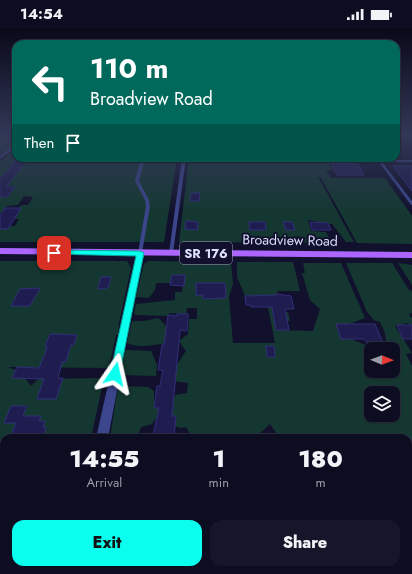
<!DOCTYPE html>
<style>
:root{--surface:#0d0d22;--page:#16162a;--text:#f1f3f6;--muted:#9a9ca5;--line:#2d2d40;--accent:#0affef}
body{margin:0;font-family:Jost,sans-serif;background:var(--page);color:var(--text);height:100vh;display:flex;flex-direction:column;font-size:15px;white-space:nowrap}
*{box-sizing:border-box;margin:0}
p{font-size:13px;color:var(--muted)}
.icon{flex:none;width:22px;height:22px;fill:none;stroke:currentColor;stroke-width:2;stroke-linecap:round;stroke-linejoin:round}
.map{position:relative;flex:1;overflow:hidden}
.drawer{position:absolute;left:0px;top:406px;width:412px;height:140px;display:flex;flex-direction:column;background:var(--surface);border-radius:12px 12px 0 0;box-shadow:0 1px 3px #0004,0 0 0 1px var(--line)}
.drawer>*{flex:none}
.top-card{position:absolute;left:12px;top:12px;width:388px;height:122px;border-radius:12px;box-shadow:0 1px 3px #0004,0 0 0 1px var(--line);background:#00695c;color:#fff;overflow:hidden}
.needle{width:26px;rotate:91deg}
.tools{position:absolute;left:364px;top:314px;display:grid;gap:8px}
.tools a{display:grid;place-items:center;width:36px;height:36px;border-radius:8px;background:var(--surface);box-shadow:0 1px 3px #0004,0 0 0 1px var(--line);font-size:20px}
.pin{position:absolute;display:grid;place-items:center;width:34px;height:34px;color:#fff;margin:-17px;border-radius:8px;box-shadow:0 2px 6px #0006}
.me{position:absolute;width:44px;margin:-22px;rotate:11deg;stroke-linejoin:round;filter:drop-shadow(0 0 3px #0008)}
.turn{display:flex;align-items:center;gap:14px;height:84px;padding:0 12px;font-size:18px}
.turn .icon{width:52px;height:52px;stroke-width:2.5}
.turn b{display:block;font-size:28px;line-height:34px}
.then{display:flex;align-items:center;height:38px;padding:0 12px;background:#0003;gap:8px;font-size:15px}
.eta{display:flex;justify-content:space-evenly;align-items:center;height:68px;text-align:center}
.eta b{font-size:24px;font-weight:800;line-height:28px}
.cta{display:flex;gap:8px;margin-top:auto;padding:8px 12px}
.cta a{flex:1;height:46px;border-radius:12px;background:var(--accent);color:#111;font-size:16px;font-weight:800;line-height:46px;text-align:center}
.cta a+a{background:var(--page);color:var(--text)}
.status{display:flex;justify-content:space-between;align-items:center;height:28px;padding:0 20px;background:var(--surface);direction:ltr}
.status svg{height:11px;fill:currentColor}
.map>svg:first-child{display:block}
.green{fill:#143831;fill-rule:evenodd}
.building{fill:#1f1d4f;stroke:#312e7b}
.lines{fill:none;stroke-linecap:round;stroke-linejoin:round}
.lane{fill:#3b468d;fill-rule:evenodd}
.street{fill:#3b468d;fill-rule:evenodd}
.primary{fill:#ac65ff;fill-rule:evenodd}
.route{fill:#0affef;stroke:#06a69b}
.labels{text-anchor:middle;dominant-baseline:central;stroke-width:4;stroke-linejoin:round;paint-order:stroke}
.shield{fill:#11112d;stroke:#a0a1c0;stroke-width:1}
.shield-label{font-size:13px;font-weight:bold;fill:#dedfff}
.street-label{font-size:14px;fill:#dedfff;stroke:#11112d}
</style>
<div class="status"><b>14:54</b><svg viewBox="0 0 49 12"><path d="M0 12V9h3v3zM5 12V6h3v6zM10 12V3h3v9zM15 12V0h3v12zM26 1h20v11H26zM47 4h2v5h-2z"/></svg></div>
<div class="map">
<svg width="412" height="546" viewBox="0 0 412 546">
<rect width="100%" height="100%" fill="#11112d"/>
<path class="green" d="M 0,108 L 16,108 L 16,115 L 0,127 Z
M 16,120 L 16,130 L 177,130 L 164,214 L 0,214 L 0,201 L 8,198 L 15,198 L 19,191 L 11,191 L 21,177 L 28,177 L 33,169 L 24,168 L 18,177 L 7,178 L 0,186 L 0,169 L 8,168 L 8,167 L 6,167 L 13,158 L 0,158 L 0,134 Z
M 189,130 L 329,130 L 329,135 L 332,142 L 326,142 L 331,150 L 385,150 L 412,188 L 412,216 L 357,215 L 321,150 L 318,149 L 354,214 L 346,214 L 332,196 L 308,192 L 311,203 L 326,204 L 332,215 L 179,214 Z
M 0,233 L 127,233 L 131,240 L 119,295 L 118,307 L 116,307 L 109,340 L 8,339 L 20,344 L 31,358 L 38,351 L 104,350 L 91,410 L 4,410 L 4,542 L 63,542 L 62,546 L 0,546 Z
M 148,233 L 231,234 L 233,256 L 229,269 L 233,315 L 275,315 L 268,279 L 262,267 L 245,268 L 237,249 L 237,234 L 293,234 L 300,263 L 278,263 L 276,268 L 270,268 L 272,281 L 279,281 L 280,284 L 288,284 L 290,293 L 275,293 L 276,302 L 313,303 L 320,281 L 310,272 L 302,245 L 305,245 L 303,235 L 341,235 L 365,290 L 346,297 L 341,307 L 368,318 L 386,314 L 385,305 L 380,294 L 374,292 L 367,284 L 346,235 L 392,235 L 409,262 L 412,263 L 412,285 L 409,286 L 410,289 L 412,289 L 412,297 L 407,295 L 395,298 L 412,325 L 406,326 L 412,338 L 412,546 L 83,546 L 84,542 L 408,542 L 408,410 L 280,410 L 270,396 L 258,407 L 241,410 L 190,410 L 190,406 L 186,399 L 180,400 L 175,398 L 176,388 L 158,388 L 152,396 L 141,399 L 137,410 L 110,410 L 118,358 L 148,359 L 154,363 L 154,380 L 172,380 L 175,367 L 187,365 L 188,355 L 173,353 L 172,344 L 186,323 L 179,313 L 188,306 L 189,291 L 197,291 L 197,280 L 187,280 L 186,286 L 169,285 L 168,288 L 136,287 L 134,285 L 136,276 L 175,272 L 175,264 L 182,264 L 184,248 L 172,247 L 170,255 L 156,255 L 155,262 L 149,270 L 136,269 L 144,236 ZM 371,321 L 393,321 L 393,343 L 371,343 ZM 371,365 L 393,365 L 393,387 L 371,387 Z
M 398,235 L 412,237 L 412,257 Z
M 158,290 C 167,297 169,303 168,315 C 157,316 138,321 127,315 L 132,293 L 144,293 Z
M 125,322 L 151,323 L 157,337 L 156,348 L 120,347 Z"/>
<path class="building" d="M 18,130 L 29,130 L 6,159 L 15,159 L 7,169 L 0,169 L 0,151 Z
M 331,135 L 358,136 L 364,147 L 337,147 Z
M 393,138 L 412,138 L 412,163 Z
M 191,165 L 200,165 L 199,173 L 190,173 Z
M 5,180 L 21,180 L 8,201 L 0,201 L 0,188 Z
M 186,193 L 198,194 L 197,202 L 185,201 Z
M 249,194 L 265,194 L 266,202 L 250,202 Z
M 283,194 L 292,194 L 295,202 L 286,202 Z
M 310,194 L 328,195 L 331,202 L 312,202 Z
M 172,247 L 185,247 L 184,258 L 170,257 Z
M 101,249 L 111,249 L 108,260 L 98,261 Z
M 196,255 L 225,255 L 226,270 L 203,271 L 203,267 L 196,267 Z
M 40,260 L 30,278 L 11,278 L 20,261 Z
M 276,266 L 291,268 L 294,281 L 285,281 L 289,302 L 276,302 L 272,279 L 251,279 L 251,277 L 246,277 L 245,268 L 276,267 Z
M 177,286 L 188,286 L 187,303 L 180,302 L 172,388 L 176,388 L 174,410 L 155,410 L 156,408 L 153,408 L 159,380 L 154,380 L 157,358 L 160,358 L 163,342 L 158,342 L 162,317 L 164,317 L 168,287 L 177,288 Z
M 336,296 L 375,296 L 383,315 L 366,314 L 364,311 L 341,311 Z
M 397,297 L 412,297 L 412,311 L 403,311 Z
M 50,306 L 77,307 L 74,317 L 71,317 L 66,334 L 62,334 L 58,350 L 63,350 L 56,371 L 37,371 L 44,351 L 12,350 L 17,339 L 39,340 L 46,323 L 47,318 L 45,318 Z
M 266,318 L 274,318 L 275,329 L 267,329 Z
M 11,378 L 27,378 L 23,388 L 41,388 L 39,393 L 45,393 L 43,399 L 46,399 L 43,410 L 10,410 L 16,395 L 4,395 Z"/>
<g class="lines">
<path class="lane" d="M 141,130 L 145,130 L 139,153 L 149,172 L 150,178 L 142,225 L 140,226 L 138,225 L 146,178 L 145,172 L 135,153 Z
M 182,130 L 186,130 L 173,225 L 171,226 L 169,225 Z
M 346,130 L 350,130 L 351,132 L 412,132 L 412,134 L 382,134 L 412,173 L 412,177 L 411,177 L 379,134 L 350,134 Z"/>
<path class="street" d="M 14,116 L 16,116 L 16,119 L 0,131 L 0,128 Z
M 138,223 L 140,223 L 143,225 L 108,410 L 96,410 Z
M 68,542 L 82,542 L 81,546 L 67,546 Z"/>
<path class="primary" d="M 0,220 L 412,224 L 412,230 L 0,226 Z"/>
</g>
<linearGradient id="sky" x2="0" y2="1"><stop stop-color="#090919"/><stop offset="0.58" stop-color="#323857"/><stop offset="1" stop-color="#323857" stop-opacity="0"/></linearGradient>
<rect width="412" height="185" fill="url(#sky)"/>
<path class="route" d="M 54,222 L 140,223 L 144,225 L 119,349 L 115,350 L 111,349 L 110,346 L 136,228 L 51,226 L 51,223 Z"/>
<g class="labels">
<rect class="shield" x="180" y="214" width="52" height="22" rx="3"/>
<g class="shield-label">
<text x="206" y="225">SR 176</text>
</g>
<g class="street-label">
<text transform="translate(290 212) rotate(1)">Broadview Road</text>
</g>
</g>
</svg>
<div class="tools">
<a><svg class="needle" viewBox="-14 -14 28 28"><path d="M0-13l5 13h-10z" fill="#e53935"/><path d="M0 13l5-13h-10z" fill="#9a9ca5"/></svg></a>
<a><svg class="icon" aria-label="layers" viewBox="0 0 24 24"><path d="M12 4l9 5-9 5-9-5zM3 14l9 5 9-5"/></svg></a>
</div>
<div class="pin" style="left:54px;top:225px;background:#d93025"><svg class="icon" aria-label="arrive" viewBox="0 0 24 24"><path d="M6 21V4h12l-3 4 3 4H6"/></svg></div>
<svg class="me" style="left:115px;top:346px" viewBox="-20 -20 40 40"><path d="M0-17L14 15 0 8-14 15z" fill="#0affef" stroke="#fff" stroke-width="4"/></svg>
<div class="top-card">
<div class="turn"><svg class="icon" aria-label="left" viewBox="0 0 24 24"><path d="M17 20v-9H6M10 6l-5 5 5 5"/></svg><div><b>110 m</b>Broadview Road</div></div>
<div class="then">Then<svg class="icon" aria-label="arrive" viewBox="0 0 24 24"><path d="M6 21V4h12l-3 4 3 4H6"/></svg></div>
</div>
<section class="drawer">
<div class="eta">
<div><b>14:55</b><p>Arrival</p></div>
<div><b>1</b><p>min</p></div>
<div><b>180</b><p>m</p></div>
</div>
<div class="cta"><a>Exit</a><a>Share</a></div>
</section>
</div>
